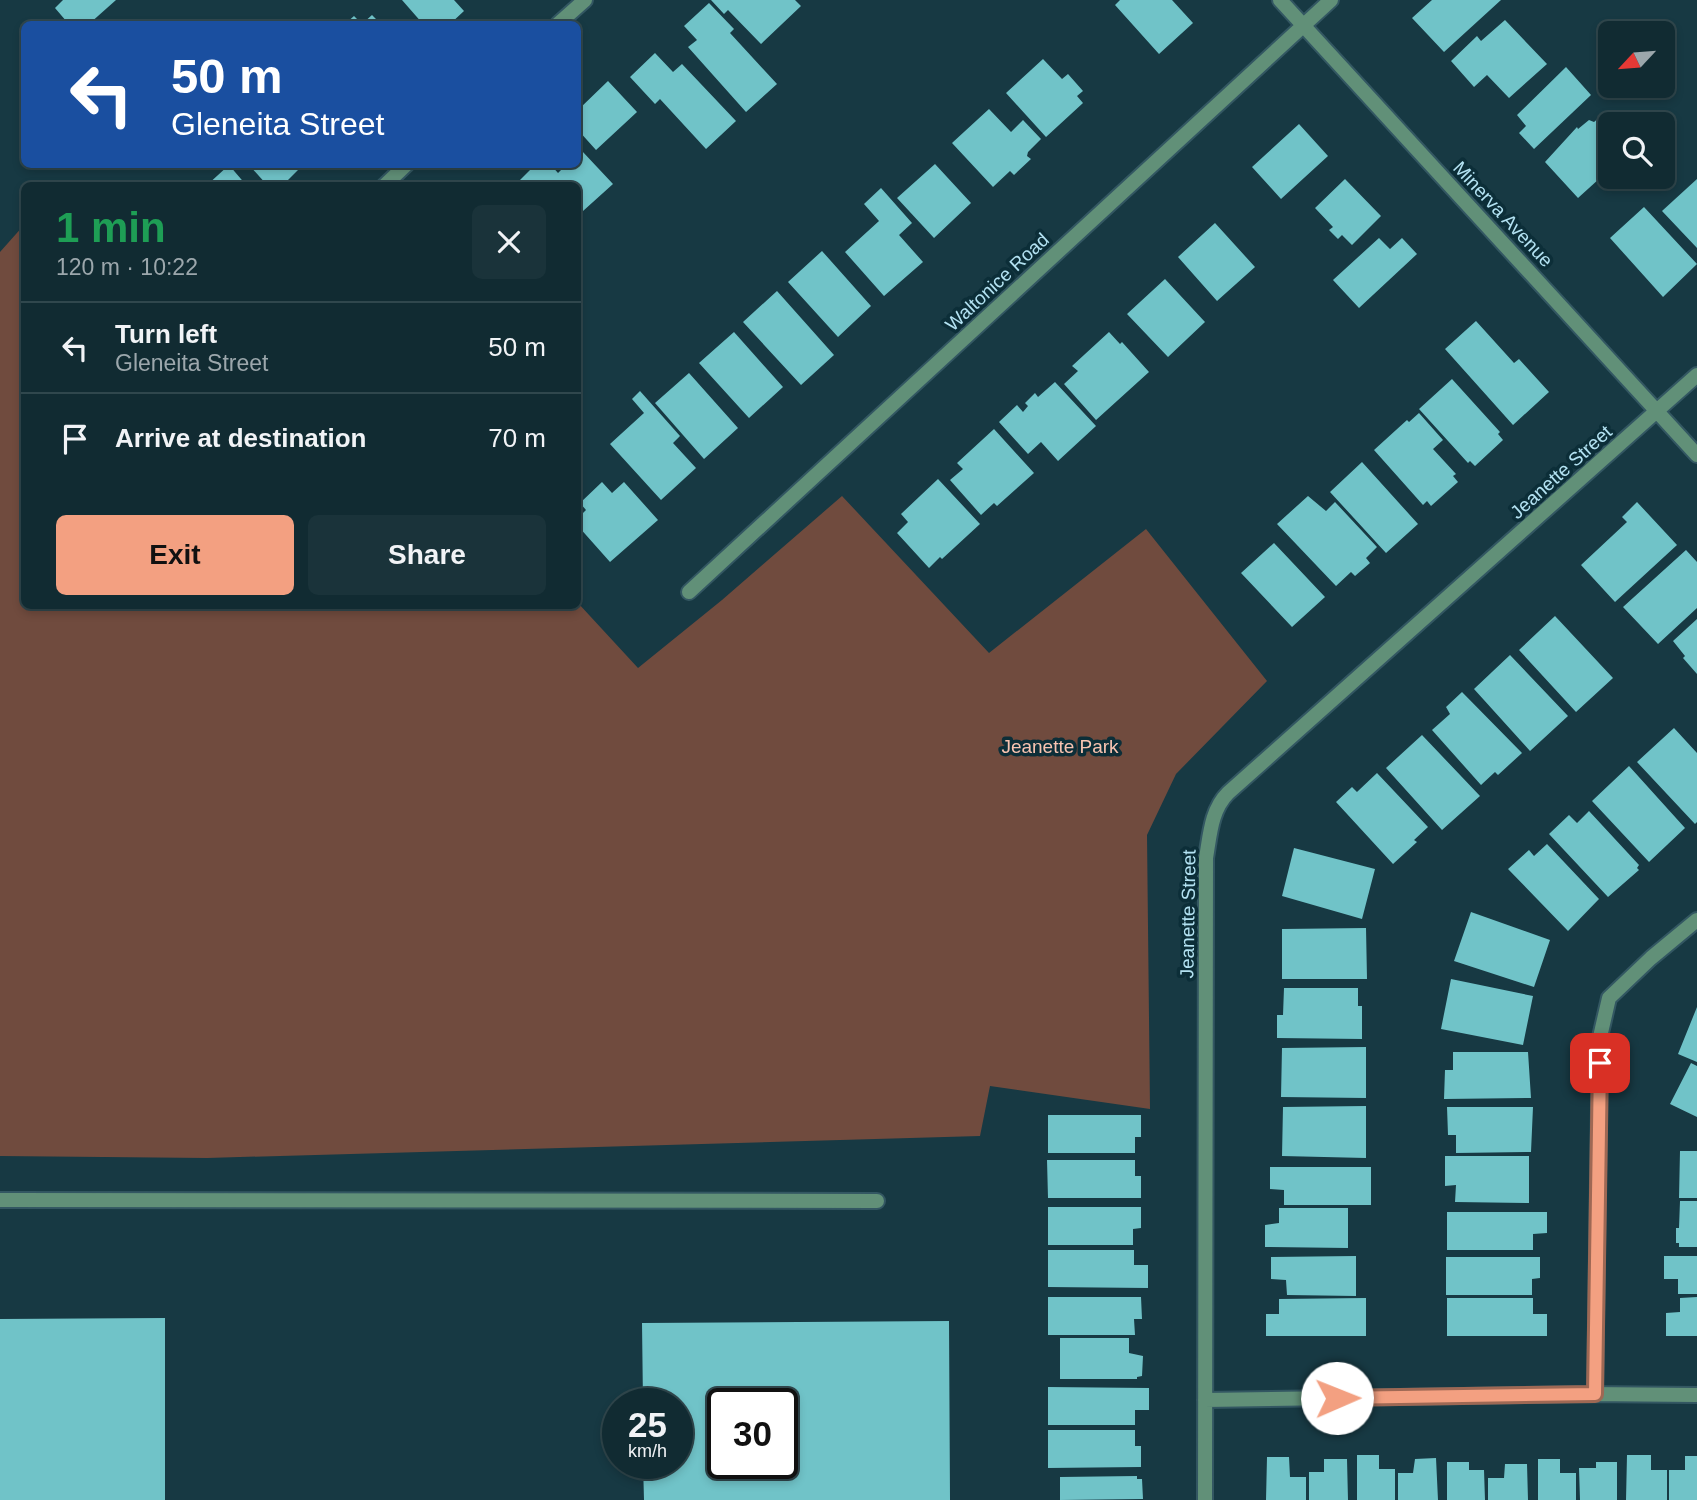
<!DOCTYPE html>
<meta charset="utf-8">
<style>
:root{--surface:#112b32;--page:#1a333a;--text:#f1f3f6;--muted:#9ca7ac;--line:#30474d;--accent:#f3a081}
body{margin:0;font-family:Helvetica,sans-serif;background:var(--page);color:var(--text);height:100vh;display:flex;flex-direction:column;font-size:26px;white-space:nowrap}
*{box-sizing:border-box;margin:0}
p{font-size:23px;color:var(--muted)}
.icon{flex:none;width:38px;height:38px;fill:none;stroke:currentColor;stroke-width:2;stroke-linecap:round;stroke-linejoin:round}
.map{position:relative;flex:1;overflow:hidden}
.side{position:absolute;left:21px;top:182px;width:560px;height:427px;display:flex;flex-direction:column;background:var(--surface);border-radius:10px;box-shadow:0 4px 10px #0003,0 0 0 2px var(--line)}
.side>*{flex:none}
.guide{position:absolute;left:21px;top:21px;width:560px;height:147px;border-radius:10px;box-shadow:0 4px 10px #0003,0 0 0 2px var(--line);background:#1a4fa0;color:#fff;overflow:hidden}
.needle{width:46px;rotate:244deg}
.tools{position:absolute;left:1598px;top:21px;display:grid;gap:14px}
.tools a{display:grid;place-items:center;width:77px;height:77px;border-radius:10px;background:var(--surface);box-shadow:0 4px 10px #0003,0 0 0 2px var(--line);font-size:35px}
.speed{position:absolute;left:602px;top:1388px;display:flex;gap:14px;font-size:35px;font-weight:700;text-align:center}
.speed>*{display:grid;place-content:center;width:91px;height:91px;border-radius:50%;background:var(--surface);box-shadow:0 4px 10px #0003,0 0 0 2px var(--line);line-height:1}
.speed small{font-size:18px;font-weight:400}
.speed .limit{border:4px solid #111;border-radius:10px;background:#fff;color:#111}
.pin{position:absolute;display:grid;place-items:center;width:60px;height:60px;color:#fff;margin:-30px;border-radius:14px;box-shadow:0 4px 10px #0006}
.me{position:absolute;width:77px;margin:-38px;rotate:89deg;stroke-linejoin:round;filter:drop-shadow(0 0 5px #0008)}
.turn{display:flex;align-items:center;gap:24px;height:147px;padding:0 35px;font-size:32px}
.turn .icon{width:91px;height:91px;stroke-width:2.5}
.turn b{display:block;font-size:49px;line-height:60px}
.round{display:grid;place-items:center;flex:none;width:74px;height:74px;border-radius:10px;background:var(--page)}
.summary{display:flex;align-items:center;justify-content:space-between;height:119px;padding:0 35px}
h1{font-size:42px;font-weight:800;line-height:52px;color:#1e9e55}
.button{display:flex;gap:14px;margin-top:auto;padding:14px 35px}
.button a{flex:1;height:80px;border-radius:10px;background:var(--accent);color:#111;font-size:28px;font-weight:800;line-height:80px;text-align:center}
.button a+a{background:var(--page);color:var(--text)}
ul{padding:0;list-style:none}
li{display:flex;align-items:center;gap:21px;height:91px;padding:0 35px;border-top:2px solid var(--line)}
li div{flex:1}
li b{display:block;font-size:26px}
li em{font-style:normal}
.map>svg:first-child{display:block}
.green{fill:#704b3e}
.building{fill:#70c3c8;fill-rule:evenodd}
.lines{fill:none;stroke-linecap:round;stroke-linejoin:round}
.lane-casing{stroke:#335762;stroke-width:18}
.street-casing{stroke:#335762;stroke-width:18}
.lane{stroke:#619078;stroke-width:14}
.street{stroke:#619078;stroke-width:14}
.route-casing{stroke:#9e6854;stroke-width:18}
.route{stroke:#f3a081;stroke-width:12}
.labels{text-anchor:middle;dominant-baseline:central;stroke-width:7;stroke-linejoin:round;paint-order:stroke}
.street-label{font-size:19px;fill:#b3e2f2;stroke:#0c2e38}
.park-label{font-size:19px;fill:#f9c4b1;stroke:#0c2e38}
</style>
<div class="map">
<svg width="1697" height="1500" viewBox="0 0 1697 1500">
<rect width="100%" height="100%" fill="#173943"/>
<path class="green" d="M 24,225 L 24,606 L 578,606 L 578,603 L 638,668 L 722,600 L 842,496 L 989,653 L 1146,529 L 1267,681 L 1176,774 L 1147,835 L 1150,1109 L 990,1086 L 980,1136 L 207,1158 L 0,1156 L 0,252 Z"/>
<path class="building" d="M 63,0 L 116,0 L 89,24 L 64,24 L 67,22 L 55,8 Z
M 402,0 L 454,0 L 464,11 L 450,24 L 423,24 Z
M 711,0 L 795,0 L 801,6 L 761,44 L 728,10 L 724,14 Z
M 1120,0 L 1172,0 L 1193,23 L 1159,54 L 1115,5 Z
M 1432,0 L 1501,0 L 1444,52 L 1412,18 Z
M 709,3 L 734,29 L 730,33 L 777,84 L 746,112 L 688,47 L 697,40 L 684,26 Z
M 372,15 L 381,24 L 345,24 L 354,16 L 362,24 Z
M 1505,20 L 1547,64 L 1509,98 L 1487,75 L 1474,87 L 1451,61 L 1477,36 L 1481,41 Z
M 655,53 L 673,72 L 682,64 L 736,121 L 706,149 L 660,99 L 655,104 L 630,77 Z
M 1043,59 L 1062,79 L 1068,74 L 1083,91 L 1077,96 L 1083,103 L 1046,137 L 1006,93 Z
M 1566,67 L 1591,95 L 1534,149 L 1519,133 L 1526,126 L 1517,115 Z
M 608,81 L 637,112 L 596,150 L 578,130 L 578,110 Z
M 989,109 L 1011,132 L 1023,120 L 1041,139 L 1028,152 L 1027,156 L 1031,159 L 1014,175 L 1010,171 L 993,187 L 952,143 Z
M 1601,116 L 1610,126 L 1610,136 L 1607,138 L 1610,141 L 1610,169 L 1578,198 L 1545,162 L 1577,127 L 1578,129 L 1589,120 L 1594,122 Z
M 1299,124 L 1328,156 L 1281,199 L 1252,167 Z
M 582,151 L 613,184 L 583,211 L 578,214 L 578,186 L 514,186 L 536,164 L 550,164 L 558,173 L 567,164 L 578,164 L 578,155 Z
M 248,164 L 304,164 L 282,186 L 268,186 Z
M 935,164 L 971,203 L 934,238 L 897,198 Z
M 229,165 L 247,186 L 206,186 Z
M 1345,179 L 1381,216 L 1352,245 L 1342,235 L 1338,239 L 1329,230 L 1333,227 L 1315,208 Z
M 1697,179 L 1697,248 L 1662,211 Z
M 881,188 L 912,223 L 899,235 L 923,262 L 884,296 L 845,252 L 879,221 L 864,204 Z
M 1644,207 L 1697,264 L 1663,297 L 1610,238 Z
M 1215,223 L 1255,267 L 1217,301 L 1178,257 Z
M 1379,238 L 1390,249 L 1402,238 L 1417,254 L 1359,308 L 1333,280 Z
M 822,251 L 871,306 L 838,337 L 788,282 Z
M 1165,279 L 1205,322 L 1168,357 L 1127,314 Z
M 777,291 L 834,355 L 801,385 L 743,322 Z
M 1476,321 L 1514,363 L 1519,359 L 1549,392 L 1513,425 L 1445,349 Z
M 734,332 L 783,387 L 749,418 L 699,363 Z
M 1109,332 L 1120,344 L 1122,342 L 1149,372 L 1096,420 L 1064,384 L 1078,371 L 1072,366 Z
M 689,373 L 738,428 L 704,459 L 655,403 Z
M 1452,379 L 1500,432 L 1498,434 L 1503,440 L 1475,466 L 1470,461 L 1468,463 L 1419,409 Z
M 1055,382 L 1096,426 L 1058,461 L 1041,442 L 1028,454 L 999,422 L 1017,405 L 1023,412 L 1028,406 L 1025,403 L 1035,393 L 1038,397 Z
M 640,391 L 680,436 L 673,443 L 696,468 L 661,500 L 610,444 L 644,413 L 632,399 Z
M 1419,413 L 1443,440 L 1433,449 L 1456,474 L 1453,476 L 1458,482 L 1431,506 L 1427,501 L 1423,505 L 1374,450 L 1407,420 L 1409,422 Z
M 994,429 L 1034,473 L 997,506 L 994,503 L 981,515 L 950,480 L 963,469 L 957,463 Z
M 1362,462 L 1418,524 L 1386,553 L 1330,492 Z
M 938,479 L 980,524 L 942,559 L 940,557 L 929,568 L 897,533 L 908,522 L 901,514 Z
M 602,482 L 612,493 L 624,482 L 658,520 L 610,562 L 578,526 L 578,518 L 586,510 L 580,503 Z
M 1308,496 L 1326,511 L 1335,502 L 1377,547 L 1366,558 L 1370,563 L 1355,576 L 1351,572 L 1336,586 L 1277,524 Z
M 1637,502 L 1677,545 L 1615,602 L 1581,565 L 1627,522 L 1622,517 Z
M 1274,543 L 1325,597 L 1292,627 L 1241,573 Z
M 1686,550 L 1697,562 L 1697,608 L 1658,644 L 1623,607 Z
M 1555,616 L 1613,678 L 1576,712 L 1519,650 Z
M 1697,619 L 1697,674 L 1683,658 L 1685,656 L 1673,641 Z
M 1510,655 L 1568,716 L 1530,751 L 1474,689 Z
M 1462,692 L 1522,753 L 1498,775 L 1495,772 L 1481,785 L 1432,730 L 1450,714 L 1446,707 Z
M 1674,728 L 1697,753 L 1697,822 L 1695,824 L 1637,762 Z
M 1422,735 L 1480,796 L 1442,830 L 1386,768 Z
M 1629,766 L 1685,828 L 1649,862 L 1592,801 Z
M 1377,773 L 1428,827 L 1414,840 L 1417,842 L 1393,864 L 1336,802 L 1352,787 L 1357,792 L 1358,791 Z
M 1589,811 L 1639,865 L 1637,868 L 1639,870 L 1608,897 L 1549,834 L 1569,815 L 1577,823 Z
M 1547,844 L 1599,899 L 1568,931 L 1508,869 L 1529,850 L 1534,856 Z
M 1294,848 L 1375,869 L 1362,919 L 1282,896 Z
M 1471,912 L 1550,940 L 1534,987 L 1454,961 Z
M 1366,928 L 1367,979 L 1282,979 L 1282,929 Z
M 1451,979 L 1533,996 L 1523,1045 L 1441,1029 Z
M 1284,988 L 1358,988 L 1358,1006 L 1362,1006 L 1362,1039 L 1277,1038 L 1277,1015 L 1283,1015 Z
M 1697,1007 L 1697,1062 L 1678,1054 Z
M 1366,1047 L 1366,1098 L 1281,1097 L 1282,1048 Z
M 1453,1052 L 1528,1052 L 1531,1098 L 1444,1099 L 1445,1070 L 1453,1070 Z
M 1691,1063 L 1697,1066 L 1697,1117 L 1670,1104 Z
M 1366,1106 L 1366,1158 L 1282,1156 L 1283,1107 Z
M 1447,1107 L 1533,1107 L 1531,1152 L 1456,1153 L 1456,1135 L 1448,1135 Z
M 1048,1115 L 1141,1115 L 1141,1137 L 1135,1137 L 1135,1153 L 1048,1153 Z
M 1680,1151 L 1697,1151 L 1697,1198 L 1679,1198 Z
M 1445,1156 L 1529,1156 L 1529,1203 L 1455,1202 L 1456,1185 L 1445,1186 Z
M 1047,1160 L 1135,1160 L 1135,1176 L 1141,1176 L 1141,1198 L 1048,1198 Z
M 1270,1167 L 1371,1167 L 1371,1205 L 1284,1205 L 1284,1190 L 1270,1189 Z
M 1680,1201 L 1697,1201 L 1697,1247 L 1679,1247 L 1679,1243 L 1676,1243 L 1676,1228 L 1679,1228 Z
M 1048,1207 L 1141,1207 L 1141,1228 L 1133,1229 L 1133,1245 L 1048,1245 Z
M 1279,1208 L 1348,1208 L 1348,1248 L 1265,1247 L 1265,1225 L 1279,1223 Z
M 1447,1212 L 1547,1212 L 1547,1233 L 1533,1234 L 1533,1250 L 1447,1250 Z
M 1048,1250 L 1134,1250 L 1134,1265 L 1148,1265 L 1148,1288 L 1048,1287 Z
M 1356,1256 L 1356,1296 L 1287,1295 L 1286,1280 L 1271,1279 L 1271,1257 Z
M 1664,1256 L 1697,1256 L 1697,1294 L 1678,1294 L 1678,1279 L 1664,1279 Z
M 1446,1257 L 1540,1257 L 1540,1278 L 1532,1279 L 1532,1295 L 1446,1295 Z
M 1048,1297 L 1141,1297 L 1142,1319 L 1134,1319 L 1135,1335 L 1048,1335 Z
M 1697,1297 L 1697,1336 L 1666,1336 L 1666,1313 L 1680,1312 L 1680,1298 Z
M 1366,1298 L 1366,1336 L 1266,1336 L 1266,1314 L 1279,1314 L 1279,1299 Z
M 1447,1298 L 1533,1298 L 1533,1314 L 1547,1314 L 1547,1336 L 1447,1336 Z
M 165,1318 L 165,1500 L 0,1500 L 0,1319 Z
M 949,1321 L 950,1500 L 644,1500 L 643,1463 L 677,1463 L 677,1404 L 643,1404 L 642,1323 ZM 723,1404 L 782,1404 L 782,1463 L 723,1463 Z
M 1060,1338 L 1129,1338 L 1129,1353 L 1143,1356 L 1142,1376 L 1137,1377 L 1137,1379 L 1060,1379 Z
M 1048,1387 L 1149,1388 L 1149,1410 L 1135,1410 L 1135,1425 L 1048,1425 Z
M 1048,1430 L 1135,1430 L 1135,1446 L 1141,1446 L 1141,1467 L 1048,1468 Z
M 1357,1455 L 1379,1455 L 1379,1469 L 1395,1469 L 1395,1500 L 1357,1500 Z
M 1627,1455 L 1651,1455 L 1651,1470 L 1667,1470 L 1667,1500 L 1626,1500 Z
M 1685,1456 L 1697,1456 L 1697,1500 L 1669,1500 L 1669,1470 L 1685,1470 Z
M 1267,1457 L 1289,1457 L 1290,1477 L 1306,1477 L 1306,1500 L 1266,1500 Z
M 1436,1458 L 1438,1500 L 1398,1500 L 1398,1473 L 1413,1473 L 1415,1459 Z
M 1324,1459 L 1347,1459 L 1348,1500 L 1309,1500 L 1309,1472 L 1324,1472 Z
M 1538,1459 L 1560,1459 L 1560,1473 L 1576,1473 L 1576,1500 L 1538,1500 Z
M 1447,1462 L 1469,1462 L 1469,1470 L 1484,1470 L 1485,1500 L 1447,1500 Z
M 1596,1462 L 1617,1462 L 1617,1500 L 1580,1500 L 1579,1468 L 1596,1468 Z
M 1505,1464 L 1527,1464 L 1528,1500 L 1488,1500 L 1488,1478 L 1504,1478 Z
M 1137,1476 L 1137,1479 L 1142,1479 L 1143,1499 L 1060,1500 L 1060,1477 Z"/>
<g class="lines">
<g class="lane-casing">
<path id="lane" d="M 0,1200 L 877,1201"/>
</g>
<g class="street-casing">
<path id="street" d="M 1280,0 L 1697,455
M 558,24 L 585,0
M 384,186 L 407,164
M 689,592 L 1331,0
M 1595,1394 L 1600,1037 L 1609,998 L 1651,958 L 1697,920
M 1205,1400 L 1587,1394 L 1697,1395
M 1205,1500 L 1206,858 C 1210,835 1211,810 1228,793 L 1697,375"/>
</g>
<use href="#lane" class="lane"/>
<use href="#street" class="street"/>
</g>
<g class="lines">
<g class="route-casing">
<path id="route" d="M 1337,1398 L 1595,1394 L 1600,1063"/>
</g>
<use href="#route" class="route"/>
</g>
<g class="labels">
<g class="street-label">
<text transform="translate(1503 214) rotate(47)">Minerva Avenue</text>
<text transform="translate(997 282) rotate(-43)">Waltonice Road</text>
<text transform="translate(1561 472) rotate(-42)">Jeanette Street</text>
<text transform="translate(1188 914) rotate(-89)">Jeanette Street</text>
</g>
<g class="park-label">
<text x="1060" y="746">Jeanette Park</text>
</g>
</g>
</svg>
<div class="tools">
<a><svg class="needle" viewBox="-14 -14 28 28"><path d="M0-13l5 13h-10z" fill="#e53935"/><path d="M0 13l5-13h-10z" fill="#9ca7ac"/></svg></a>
<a><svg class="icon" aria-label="search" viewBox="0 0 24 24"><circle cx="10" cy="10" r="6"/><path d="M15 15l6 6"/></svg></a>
</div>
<div class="speed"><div>25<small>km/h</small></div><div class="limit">30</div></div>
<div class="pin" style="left:1600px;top:1063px;background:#d93025"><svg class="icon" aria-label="arrive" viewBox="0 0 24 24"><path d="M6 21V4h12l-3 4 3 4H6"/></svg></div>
<svg class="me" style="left:1337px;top:1398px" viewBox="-20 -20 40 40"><circle r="19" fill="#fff"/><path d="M0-13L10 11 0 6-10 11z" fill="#f3a081"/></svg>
<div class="guide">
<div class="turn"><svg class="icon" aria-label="left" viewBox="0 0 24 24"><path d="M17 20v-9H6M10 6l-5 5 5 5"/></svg><div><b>50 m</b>Gleneita Street</div></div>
</div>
<section class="side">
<div class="summary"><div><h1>1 min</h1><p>120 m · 10:22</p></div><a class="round"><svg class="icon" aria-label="close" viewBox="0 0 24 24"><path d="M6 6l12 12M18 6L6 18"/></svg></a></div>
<ul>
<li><svg class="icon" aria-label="left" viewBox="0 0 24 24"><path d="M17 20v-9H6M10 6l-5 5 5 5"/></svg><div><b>Turn left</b><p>Gleneita Street</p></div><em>50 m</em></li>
<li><svg class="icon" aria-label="arrive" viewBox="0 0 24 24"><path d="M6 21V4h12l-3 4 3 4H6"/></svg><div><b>Arrive at destination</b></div><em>70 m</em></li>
</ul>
<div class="button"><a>Exit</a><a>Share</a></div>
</section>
</div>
